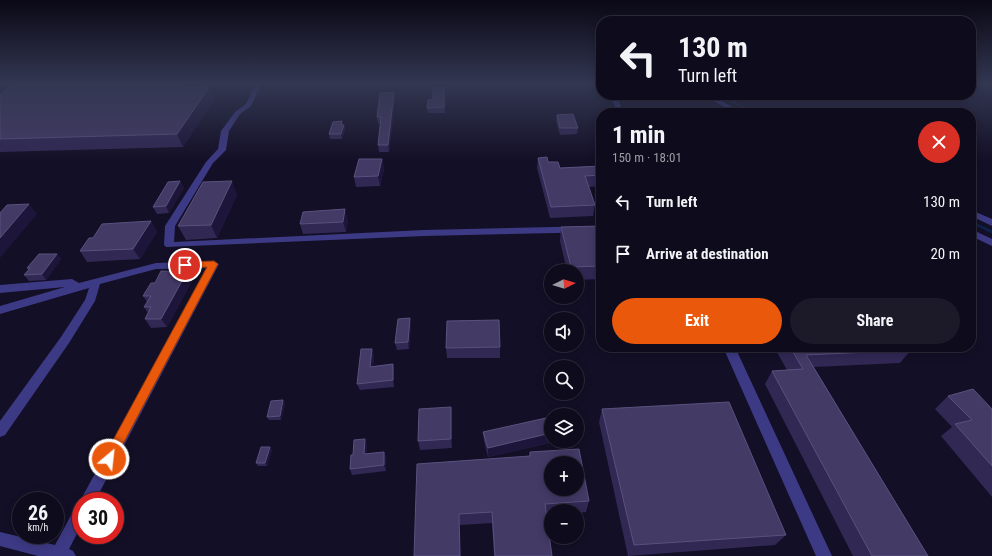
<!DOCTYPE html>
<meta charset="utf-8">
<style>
:root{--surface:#0e0b1c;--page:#1c1929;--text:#f1f3f6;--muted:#9b9ba3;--line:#2e2b3b;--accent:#ea580c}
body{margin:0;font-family:"Roboto Condensed",sans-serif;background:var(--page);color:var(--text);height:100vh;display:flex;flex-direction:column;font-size:15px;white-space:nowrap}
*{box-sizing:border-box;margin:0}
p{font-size:13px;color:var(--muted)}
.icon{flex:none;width:22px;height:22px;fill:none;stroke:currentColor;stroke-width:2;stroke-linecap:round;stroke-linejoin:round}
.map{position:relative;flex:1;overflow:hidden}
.sheet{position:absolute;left:596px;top:108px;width:380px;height:244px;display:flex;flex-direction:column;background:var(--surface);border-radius:16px;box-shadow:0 2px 10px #0003,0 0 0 1px var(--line)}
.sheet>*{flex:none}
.guide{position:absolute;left:596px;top:16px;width:380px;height:84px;border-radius:16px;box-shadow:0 2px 10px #0003,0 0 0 1px var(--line);background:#0e0b1c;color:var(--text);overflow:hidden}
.needle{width:26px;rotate:85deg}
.controls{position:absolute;left:544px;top:264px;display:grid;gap:8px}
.controls a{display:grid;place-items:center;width:40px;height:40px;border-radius:50%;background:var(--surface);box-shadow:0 2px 10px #0003,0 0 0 1px var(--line);font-size:20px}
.speed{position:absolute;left:12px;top:492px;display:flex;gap:8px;font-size:20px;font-weight:700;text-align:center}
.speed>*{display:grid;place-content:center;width:52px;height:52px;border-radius:50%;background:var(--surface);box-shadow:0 2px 10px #0003,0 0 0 1px var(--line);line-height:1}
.speed small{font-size:10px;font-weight:400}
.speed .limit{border:6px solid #d22;background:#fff;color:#111}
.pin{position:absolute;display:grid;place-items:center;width:34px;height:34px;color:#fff;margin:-17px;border:2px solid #fff;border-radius:50%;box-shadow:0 1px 4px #0007}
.me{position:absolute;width:44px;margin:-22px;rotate:28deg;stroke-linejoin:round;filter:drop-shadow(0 0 3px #0008)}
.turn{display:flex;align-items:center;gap:14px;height:84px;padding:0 16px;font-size:18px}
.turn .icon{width:52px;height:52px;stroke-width:2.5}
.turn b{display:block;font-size:28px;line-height:34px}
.round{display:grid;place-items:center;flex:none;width:42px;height:42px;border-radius:21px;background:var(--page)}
.head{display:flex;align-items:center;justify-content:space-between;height:68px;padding:0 16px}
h1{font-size:24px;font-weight:700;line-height:30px}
.action{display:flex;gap:8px;margin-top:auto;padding:8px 16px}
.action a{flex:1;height:46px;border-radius:24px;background:var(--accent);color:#fff;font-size:16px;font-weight:700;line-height:46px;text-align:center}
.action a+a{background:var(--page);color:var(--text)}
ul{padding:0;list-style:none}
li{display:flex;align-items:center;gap:12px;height:52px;padding:0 16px}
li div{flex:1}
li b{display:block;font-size:15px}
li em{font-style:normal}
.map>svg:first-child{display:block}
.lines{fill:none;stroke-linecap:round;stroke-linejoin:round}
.stream-far1{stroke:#0c2248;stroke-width:2}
.stream{stroke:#0c2248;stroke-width:3}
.minor{fill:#3d3a85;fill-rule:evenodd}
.wall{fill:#312854}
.shaded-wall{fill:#1d163a}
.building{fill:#433a66;stroke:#5a527e;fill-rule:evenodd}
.route{fill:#ea580c;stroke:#983908}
</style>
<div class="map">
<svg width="992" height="556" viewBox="0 0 992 556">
<rect width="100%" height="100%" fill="#130f26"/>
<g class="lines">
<path class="stream-far1" d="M 720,95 L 754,113"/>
<path class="stream" d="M 971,222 L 992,232"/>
<path class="minor" d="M 256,83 L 262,83 L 251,106 L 240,114 L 229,131 L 226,150 L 213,163 L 175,226 L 174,242 L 424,230 L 601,226 L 601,232 L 424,236 L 166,247 L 164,245 L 165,226 L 206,162 L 218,149 L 221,131 L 235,112 L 246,104 Z
M 610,95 L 616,95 L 624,113 L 618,113 Z
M 703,95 L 711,95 L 743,113 L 735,113 Z
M 763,108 L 772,113 L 761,111 L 761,109 Z
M 971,210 L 992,219 L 992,226 L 971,216 Z
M 971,229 L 992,239 L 992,246 L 971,236 Z
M 214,261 L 219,264 L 95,501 L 81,501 L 81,504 L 80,501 L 207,268 L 156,269 L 100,284 L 95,301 L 69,343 L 5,435 L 0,437 L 0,421 L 61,337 L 85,300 L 89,288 L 0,314 L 0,306 L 65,287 L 0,293 L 0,285 L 72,279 L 79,283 L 156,263 Z
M 723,347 L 735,347 L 832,556 L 816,556 Z
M 81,504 L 81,526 L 69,549 L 73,551 L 76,556 L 38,556 L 0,546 L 0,532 L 55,545 L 76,506 Z"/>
</g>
<path class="wall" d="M 15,83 L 201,83 L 199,86 L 215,98 L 183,147 L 0,152 L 0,95 Z
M 444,87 L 445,113 L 428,113 L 427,108 L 433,99 Z
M 394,92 L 395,98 L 389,152 L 379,152 L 378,145 L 380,123 L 378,124 L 377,117 Z
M 682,95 L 699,95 L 698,100 L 687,101 Z
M 557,115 L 578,128 L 577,134 L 560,135 L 556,121 Z
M 343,125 L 344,125 L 345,130 L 342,139 L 330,139 L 329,134 Z
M 538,158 L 560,168 L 601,166 L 601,186 L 589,187 L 595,205 L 593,216 L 550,218 L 537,168 Z
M 382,159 L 384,169 L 380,186 L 356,187 L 354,177 Z
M 180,181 L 184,188 L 169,213 L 157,214 L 153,207 Z
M 237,195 L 217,238 L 186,240 L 178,226 Z
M 348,220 L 346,232 L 303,234 L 300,224 Z
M 151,221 L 157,232 L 140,259 L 87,262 L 80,251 L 93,238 Z
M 601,226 L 601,279 L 577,280 L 577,271 L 567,271 L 560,241 L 561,227 Z
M 57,254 L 61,259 L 46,280 L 29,281 L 24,275 L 29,270 L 27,268 Z
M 187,272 L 192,281 L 167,327 L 151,328 L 145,319 L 148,313 L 144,307 L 147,302 L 143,296 L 155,283 Z
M 411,325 L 409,349 L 397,350 L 395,343 Z
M 500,347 L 500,358 L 447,358 L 446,348 Z
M 774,347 L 909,347 L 911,350 L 900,363 L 814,367 L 928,556 L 853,556 L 765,384 L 772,371 L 787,370 Z
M 372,349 L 374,356 L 373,366 L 393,364 L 394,371 L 394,387 L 360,390 L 357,384 Z
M 948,396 L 992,409 L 992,497 L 941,436 L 952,427 L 935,409 Z
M 283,400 L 285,404 L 281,420 L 269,420 L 267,417 Z
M 451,407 L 452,416 L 452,448 L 420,450 L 418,441 Z
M 602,409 L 786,535 L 775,545 L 628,556 L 599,422 Z
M 483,432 L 551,433 L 550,443 L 488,457 L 484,441 Z
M 367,445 L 366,454 L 384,452 L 386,457 L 386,471 L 352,475 L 350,469 L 353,455 Z
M 270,447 L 272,450 L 267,466 L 258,466 L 256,463 Z
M 530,452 L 589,501 L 586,512 L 577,513 L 577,511 L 551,511 L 551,514 L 546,515 L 552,556 L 494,556 L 492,523 L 460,525 L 417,464 L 529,456 Z"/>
<path class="shaded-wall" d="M 187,83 L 201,83 L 190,99 L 185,87 Z
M 210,86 L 215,98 L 183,147 L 177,134 Z
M 394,92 L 395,98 L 389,152 L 388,145 Z
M 342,121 L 345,130 L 342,139 L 341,134 L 341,125 Z
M 382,159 L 384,169 L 380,186 L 378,176 Z
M 180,181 L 184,188 L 169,213 L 166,206 Z
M 232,181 L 237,195 L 217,238 L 211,225 Z
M 29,204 L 37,214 L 0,258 L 0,238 Z
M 345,209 L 348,220 L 346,232 L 343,222 Z
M 151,221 L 157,232 L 140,259 L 133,249 Z
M 57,254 L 61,259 L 46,280 L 42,274 Z
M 187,272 L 192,281 L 167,327 L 161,319 Z
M 410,318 L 411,325 L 409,349 L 408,342 Z
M 372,349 L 374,356 L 372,374 L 370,367 Z
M 393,364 L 394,371 L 394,387 L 393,380 Z
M 283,400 L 285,404 L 281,420 L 280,416 Z
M 451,407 L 452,416 L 452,448 L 451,439 Z
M 551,433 L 550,443 L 488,457 L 488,448 Z
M 365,439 L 367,445 L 366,460 L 364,454 Z
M 270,447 L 272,450 L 267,466 L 265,463 Z
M 384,452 L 386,457 L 386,471 L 384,465 Z
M 459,514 L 460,525 L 461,556 L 460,556 Z"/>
<path class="building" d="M 15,83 L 187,83 L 185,87 L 210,86 L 177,134 L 0,139 L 0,95 Z
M 444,87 L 444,107 L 427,108 L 428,100 L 433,99 L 433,88 Z
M 394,92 L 388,145 L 378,145 L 381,117 L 377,117 L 380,93 Z
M 573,114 L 578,128 L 560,128 L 557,115 Z
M 342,121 L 341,125 L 344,125 L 341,134 L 329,134 L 333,122 Z
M 547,157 L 548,162 L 558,162 L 560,168 L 601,166 L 601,175 L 585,176 L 595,205 L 551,207 L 538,158 Z
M 359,159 L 382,159 L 378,176 L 354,177 Z
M 180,181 L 166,206 L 153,207 L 168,182 Z
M 232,181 L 211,225 L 178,226 L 203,182 Z
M 29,204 L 0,238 L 0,213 L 7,205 Z
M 345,209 L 343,222 L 300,224 L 303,212 Z
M 151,221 L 133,249 L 80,251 L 89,238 L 93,238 L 102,224 Z
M 601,226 L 601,266 L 571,267 L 561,227 Z
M 39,254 L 57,254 L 42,274 L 24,275 L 30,268 L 27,268 Z
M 161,271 L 187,272 L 161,319 L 145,319 L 151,307 L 144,307 L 151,296 L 143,296 L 151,283 L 155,283 Z
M 410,318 L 408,342 L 395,343 L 398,319 Z
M 499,320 L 500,347 L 446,348 L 447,321 Z
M 790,347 L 909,347 L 911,350 L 806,355 L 928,556 L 872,556 L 772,371 L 803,369 Z
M 361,349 L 372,349 L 370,367 L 393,364 L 393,380 L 357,384 Z
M 973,389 L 992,409 L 992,466 L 955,424 L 972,420 L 948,396 Z
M 283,400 L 280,416 L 267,417 L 271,401 Z
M 729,402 L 786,535 L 634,545 L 602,409 Z
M 451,407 L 451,439 L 418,441 L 419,409 Z
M 546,418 L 551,433 L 488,448 L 483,432 Z
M 365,439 L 364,454 L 384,452 L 384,465 L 350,469 L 351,455 L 353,455 L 354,440 Z
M 261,447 L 270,447 L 265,463 L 256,463 Z
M 579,449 L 589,501 L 545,504 L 552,556 L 495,556 L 492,512 L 459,514 L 460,556 L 414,556 L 417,464 L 530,456 L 530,452 ZM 551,463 L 577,463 L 577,489 L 551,489 Z"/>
<linearGradient id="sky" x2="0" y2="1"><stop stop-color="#0a0815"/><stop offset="0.52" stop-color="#333752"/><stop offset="1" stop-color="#333752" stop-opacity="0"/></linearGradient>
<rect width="992" height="161" fill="url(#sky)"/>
<path class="route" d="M 214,261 L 218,264 L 113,463 L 109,465 L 105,463 L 103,459 L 105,455 L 207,267 L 185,268 L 181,265 L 185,262 Z"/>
</svg>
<div class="controls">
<a><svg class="needle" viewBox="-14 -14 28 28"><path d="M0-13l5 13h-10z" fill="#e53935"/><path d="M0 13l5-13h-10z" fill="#9b9ba3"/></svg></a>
<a><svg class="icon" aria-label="sound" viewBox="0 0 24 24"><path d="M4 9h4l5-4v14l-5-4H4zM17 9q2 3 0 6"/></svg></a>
<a><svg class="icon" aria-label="search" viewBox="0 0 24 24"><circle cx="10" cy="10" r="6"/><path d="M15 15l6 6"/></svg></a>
<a><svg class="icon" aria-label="layers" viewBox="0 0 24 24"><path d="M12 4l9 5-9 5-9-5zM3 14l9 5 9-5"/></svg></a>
<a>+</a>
<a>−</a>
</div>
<div class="speed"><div>26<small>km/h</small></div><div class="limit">30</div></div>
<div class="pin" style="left:185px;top:265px;background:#d93025"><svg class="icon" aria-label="arrive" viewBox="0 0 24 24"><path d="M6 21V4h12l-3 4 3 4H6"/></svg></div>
<svg class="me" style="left:109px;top:459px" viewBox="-20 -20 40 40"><circle r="17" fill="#ea580c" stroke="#fff" stroke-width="3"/><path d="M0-11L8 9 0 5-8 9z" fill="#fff"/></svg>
<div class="guide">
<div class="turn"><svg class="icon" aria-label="left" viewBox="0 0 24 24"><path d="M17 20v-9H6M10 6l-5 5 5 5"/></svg><div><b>130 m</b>Turn left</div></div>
</div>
<section class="sheet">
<div class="head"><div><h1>1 min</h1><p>150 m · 18:01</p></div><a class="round" style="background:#d93025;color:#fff"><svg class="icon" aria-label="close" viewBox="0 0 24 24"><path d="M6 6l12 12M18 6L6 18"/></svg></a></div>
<ul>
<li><svg class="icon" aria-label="left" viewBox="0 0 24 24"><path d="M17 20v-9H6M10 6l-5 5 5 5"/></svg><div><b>Turn left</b></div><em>130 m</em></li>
<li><svg class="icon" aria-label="arrive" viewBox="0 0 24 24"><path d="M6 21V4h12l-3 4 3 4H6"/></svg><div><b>Arrive at destination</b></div><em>20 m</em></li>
</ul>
<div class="action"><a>Exit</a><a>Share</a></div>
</section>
</div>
